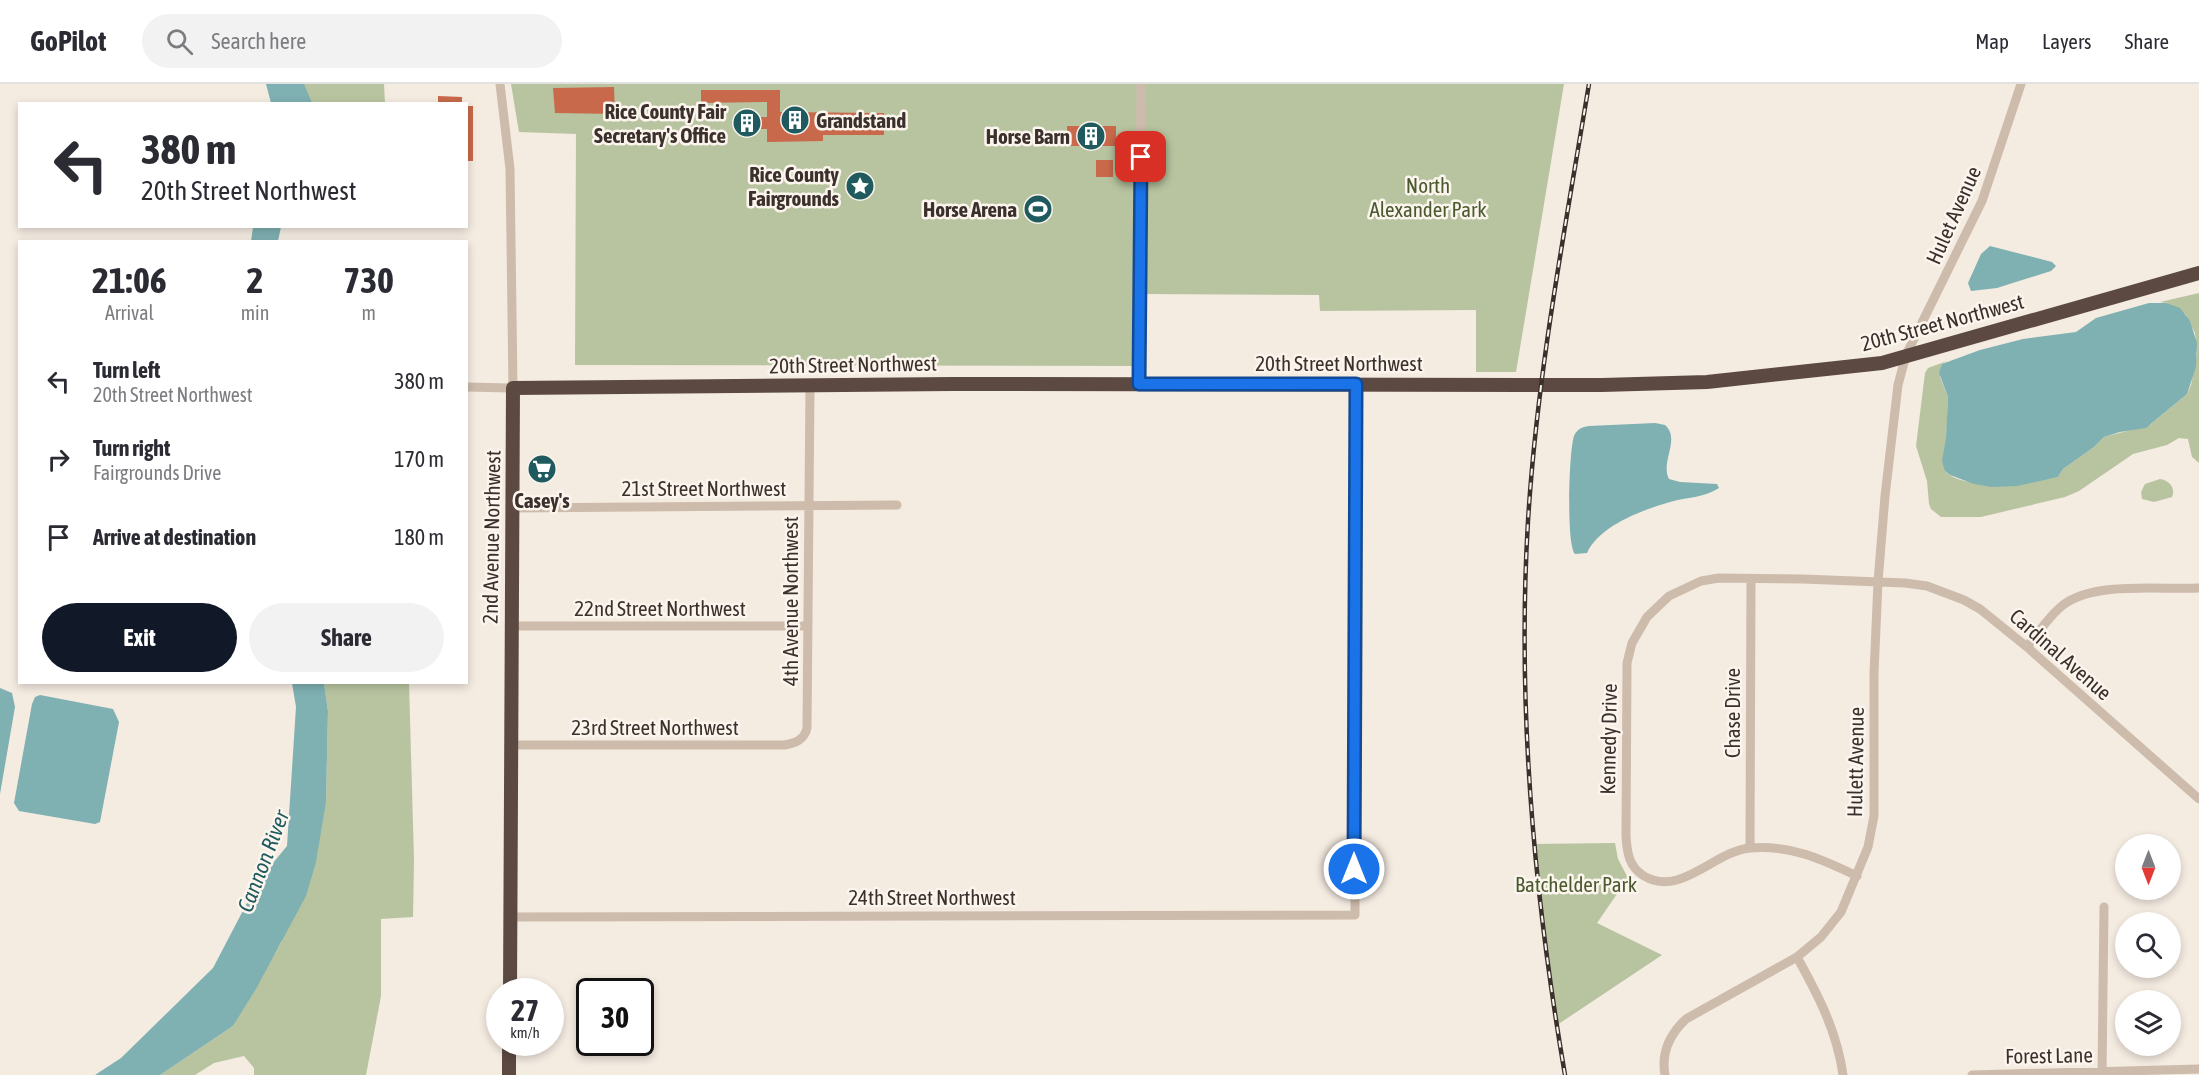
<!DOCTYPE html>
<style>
:root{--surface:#fff;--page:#f2f2f3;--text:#2b2b33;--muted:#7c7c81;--line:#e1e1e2;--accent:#111827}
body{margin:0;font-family:"Asap Condensed",sans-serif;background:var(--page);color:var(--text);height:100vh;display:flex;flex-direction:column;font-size:22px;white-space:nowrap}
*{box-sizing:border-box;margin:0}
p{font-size:20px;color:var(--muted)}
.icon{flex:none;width:33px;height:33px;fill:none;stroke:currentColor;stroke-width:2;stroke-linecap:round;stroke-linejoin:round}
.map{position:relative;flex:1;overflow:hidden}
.side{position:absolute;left:18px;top:156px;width:450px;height:444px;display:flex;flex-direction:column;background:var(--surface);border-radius:0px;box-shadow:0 3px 9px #0003}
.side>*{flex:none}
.guide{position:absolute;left:18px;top:18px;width:450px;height:126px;border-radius:0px;box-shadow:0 3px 9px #0003;background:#fff;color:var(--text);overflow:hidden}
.needle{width:39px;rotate:180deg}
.controls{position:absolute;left:2115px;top:750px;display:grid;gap:12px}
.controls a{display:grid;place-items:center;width:66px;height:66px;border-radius:50%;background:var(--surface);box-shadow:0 3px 9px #0003;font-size:30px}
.speed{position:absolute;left:486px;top:894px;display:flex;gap:12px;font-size:30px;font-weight:700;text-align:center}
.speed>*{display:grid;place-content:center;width:78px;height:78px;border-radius:50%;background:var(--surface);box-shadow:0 3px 9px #0003;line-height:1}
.speed small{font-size:15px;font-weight:400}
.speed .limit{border:3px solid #111;border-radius:9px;background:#fff;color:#111}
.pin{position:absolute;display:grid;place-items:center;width:51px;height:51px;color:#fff;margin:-26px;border-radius:12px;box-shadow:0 3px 9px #0006}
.me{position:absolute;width:66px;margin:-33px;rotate:0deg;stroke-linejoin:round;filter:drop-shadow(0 0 4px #0008)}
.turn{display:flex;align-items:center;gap:21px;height:126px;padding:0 24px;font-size:27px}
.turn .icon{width:78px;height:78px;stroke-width:2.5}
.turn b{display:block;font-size:42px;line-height:51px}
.eta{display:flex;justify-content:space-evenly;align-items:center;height:102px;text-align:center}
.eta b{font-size:36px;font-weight:700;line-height:42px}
.button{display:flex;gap:12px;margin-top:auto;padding:12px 24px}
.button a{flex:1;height:69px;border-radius:36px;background:var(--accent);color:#fff;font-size:24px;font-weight:700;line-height:69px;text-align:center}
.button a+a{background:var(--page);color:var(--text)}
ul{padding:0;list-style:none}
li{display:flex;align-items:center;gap:18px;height:78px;padding:0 24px}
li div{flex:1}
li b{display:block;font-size:22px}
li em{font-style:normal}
header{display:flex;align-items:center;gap:36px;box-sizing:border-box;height:84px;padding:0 30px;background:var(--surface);border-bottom:2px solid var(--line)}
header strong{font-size:28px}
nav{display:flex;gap:33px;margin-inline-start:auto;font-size:21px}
.search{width:420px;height:54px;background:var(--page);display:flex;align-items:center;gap:15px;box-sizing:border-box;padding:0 21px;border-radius:33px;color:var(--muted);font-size:22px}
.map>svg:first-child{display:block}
.green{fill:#b8c4a0}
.water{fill:#7fb0b2}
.building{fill:#c8694b}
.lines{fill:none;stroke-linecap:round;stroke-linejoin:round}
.minor{stroke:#cdbbac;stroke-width:9}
.highway{stroke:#5c4a42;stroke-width:14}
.rail-casing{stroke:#3b302b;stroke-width:4.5}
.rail{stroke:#fbf5ee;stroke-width:2;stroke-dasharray:7;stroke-linecap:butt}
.route-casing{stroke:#114b97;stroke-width:15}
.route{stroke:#1a73e8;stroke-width:10}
.labels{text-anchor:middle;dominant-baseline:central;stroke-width:5;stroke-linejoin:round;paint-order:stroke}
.poi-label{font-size:21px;font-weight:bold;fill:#3b302b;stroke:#fbf5ee;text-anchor:end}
.park-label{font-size:21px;fill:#4a5a2e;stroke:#fbf5ee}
.street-label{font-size:21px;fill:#3b302b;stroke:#fbf5ee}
.water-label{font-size:22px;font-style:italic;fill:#1f5a5e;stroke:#fbf5ee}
</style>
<header>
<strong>GoPilot</strong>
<div class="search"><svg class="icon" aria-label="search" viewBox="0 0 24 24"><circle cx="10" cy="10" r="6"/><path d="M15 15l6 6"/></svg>Search here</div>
<nav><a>Map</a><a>Layers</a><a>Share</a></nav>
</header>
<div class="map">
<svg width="2199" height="991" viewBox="0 0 2199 991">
<rect width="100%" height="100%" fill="#f4ebe1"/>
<path class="green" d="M 285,0 L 384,0 L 385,19 L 292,19 Z
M 511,0 L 1564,0 L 1516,288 L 1476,288 L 1476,226 L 1320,227 L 1319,211 L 1144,210 L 1144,282 L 575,281 L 576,50 L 519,48 Z
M 2199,209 L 2199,379 L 2192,373 L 2188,355 L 2179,354 L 2167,361 L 2133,370 L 2079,407 L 2065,413 L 1981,433 L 1941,433 L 1931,425 L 1929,420 L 1927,397 L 1916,362 L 1925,289 L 1928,284 L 1947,277 L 1942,280 L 1940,293 L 1948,313 L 1945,387 C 1952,394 1960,396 1970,398 C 2004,406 2025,399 2058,393 L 2063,385 L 2094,363 L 2104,353 L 2150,341 L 2187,310 L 2191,301 L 2197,270 L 2195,249 L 2185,230 L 2166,219 L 2160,218 Z
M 2160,395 C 2169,396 2176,404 2172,413 L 2154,418 L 2142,415 L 2141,408 L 2145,400 Z
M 324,599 L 409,599 L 414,776 L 413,833 L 381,835 L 381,912 L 366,991 L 254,991 L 254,984 L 244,972 L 214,979 L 195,991 L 160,991 L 233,942 L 281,859 L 326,718 L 328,627 Z
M 1615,759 L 1618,775 L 1628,794 L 1597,839 L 1662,871 L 1557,941 L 1537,810 L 1533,760 Z"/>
<path class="water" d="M 266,0 L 304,0 L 312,19 L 271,19 Z
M 253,143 L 281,143 L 278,157 L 251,157 Z
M 1990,162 L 2052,178 L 2056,182 L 2051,187 L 1997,204 L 1971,207 L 1968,199 L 1981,170 Z
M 2149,219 L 2166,219 L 2180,224 L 2190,237 L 2197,259 L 2196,283 L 2187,310 L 2146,344 L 2120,348 L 2104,353 L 2094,363 L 2063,385 L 2058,393 L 2017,402 L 1992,403 L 1974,400 L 1950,391 L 1945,387 L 1942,377 L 1946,354 L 1948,313 L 1939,289 L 1942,280 L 1980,266 L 2023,255 L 2076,248 L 2096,234 Z
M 1655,339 L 1665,341 C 1681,355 1660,378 1669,395 L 1680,398 L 1717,400 L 1719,404 C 1703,414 1688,413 1670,418 C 1642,426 1599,442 1587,469 L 1575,470 C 1566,461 1569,366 1574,352 C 1577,345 1582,343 1589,342 Z
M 292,599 L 324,599 L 328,627 L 326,718 L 316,778 L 306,812 L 257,903 L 233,942 L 160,991 L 95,991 L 121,974 L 213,884 L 259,796 L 287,762 L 296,623 Z
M 0,604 L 12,609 L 15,623 L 0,710 Z
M 40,611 L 113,625 L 119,638 L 100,738 L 95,740 L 19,727 L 14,719 L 32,620 L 35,613 Z"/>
<path class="building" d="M 614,3 L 615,30 L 555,29 L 553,4 Z
M 701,6 L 780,6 L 780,28 L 884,29 L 884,51 L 823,51 L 823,57 L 767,58 L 767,45 L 739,45 L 739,34 L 767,33 L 767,18 L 701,19 Z
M 438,12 L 462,13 L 462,20 L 438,20 Z
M 466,22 L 473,22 L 473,77 L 466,77 Z
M 1067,42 L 1116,42 L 1116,62 L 1067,62 Z
M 1096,76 L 1113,76 L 1113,93 L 1096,93 Z
M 555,377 L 555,393 L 529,393 L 529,378 Z"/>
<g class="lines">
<path class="minor" d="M 1139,300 L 1141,0
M 466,303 L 513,304 L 510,85 L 500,0
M 512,424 L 897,421
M 511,542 L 808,542
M 2027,563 C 2038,549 2049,532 2063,521 C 2095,497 2160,506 2199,504
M 510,661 L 784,661 C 796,659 804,656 807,644 L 810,302
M 1750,764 L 1751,495
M 1857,792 C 1821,775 1792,761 1751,764 C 1715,766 1681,814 1644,792 C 1629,783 1627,769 1626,752 L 1627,579 L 1632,559 L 1647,533 L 1669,512 L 1701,497 L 1719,494 L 1803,495 L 1905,499 L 1927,502 L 1964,516 L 1980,525 L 2027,563 L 2199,715
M 510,833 L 1355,831 L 1356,300
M 1797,873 C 1818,911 1837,947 1843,991
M 1665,991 C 1661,969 1670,950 1686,935 L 1797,873 L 1821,853 L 1841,828 L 1868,763 L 1874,732 L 1874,589 L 1878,498 L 1885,412 L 1898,301 L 1906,271 L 1982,117 L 2021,0
M 1972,991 L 2199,985
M 2102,991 L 2104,823"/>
<path class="highway" d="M 510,908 L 513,304 L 952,300 L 1602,301 L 1707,298 L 1882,279 L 2199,189
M 509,991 L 509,958"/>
<g class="rail-casing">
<path id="rail" d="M 1565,991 C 1534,811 1517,619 1528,437 C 1537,290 1565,145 1589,0"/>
</g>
<use href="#rail" class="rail"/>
</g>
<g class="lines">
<g class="route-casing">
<path id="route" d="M 1141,73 L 1139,300 L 1356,300 L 1354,785"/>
</g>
<use href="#route" class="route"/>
</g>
<defs>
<g id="building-disc" transform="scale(1.5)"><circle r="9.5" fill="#1f5a5e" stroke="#fbf5ee"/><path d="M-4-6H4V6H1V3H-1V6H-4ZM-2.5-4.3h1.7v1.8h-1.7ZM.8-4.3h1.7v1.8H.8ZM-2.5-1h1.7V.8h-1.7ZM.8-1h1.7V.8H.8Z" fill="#fff"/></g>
<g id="sight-disc" transform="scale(1.5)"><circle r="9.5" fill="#1f5a5e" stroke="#fbf5ee"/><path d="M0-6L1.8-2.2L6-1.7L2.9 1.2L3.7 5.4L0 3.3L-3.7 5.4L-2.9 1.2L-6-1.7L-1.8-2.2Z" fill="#fff"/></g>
<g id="stadium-disc" transform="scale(1.5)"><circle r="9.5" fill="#1f5a5e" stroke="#fbf5ee"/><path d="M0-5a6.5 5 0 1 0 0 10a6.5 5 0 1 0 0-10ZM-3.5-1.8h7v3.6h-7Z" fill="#fff"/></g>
<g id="supermarket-disc" transform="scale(1.5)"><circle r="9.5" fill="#1f5a5e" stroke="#fbf5ee"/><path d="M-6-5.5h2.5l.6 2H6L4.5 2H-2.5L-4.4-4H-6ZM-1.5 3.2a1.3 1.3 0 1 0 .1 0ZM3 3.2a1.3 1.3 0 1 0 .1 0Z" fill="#fff"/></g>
</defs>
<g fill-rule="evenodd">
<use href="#building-disc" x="795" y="36"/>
<use href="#building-disc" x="747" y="39"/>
<use href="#building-disc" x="1091" y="52"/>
<use href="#sight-disc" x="860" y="102"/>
<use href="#stadium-disc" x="1038" y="125"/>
<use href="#supermarket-disc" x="542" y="385"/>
</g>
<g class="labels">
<g class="poi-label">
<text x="726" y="27">Rice County Fair<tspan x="726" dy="24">Secretary's Office</tspan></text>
<text x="816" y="36" text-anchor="start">Grandstand</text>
<text x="1070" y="52">Horse Barn</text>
<text x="839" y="90">Rice County<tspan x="839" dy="24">Fairgrounds</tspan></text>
<text x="1017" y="125">Horse Arena</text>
<text x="542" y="416" text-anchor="middle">Casey's</text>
</g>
<g class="park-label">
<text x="1428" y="101">North<tspan x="1428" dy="24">Alexander Park</tspan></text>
<text x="1576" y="800">Batchelder Park</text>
</g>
<g class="street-label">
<text transform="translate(1953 131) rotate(-66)">Hulet Avenue</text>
<text transform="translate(1942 238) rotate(-15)">20th Street Northwest</text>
<text x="1339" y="279">20th Street Northwest</text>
<text transform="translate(853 280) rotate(-1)">20th Street Northwest</text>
<text x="704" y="404">21st Street Northwest</text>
<text transform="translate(491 453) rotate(-89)">2nd Avenue Northwest</text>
<text transform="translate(790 517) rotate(-90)">4th Avenue Northwest</text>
<text x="660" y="524">22nd Street Northwest</text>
<text transform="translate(2061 570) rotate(41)">Cardinal Avenue</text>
<text transform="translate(1732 629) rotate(-90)">Chase Drive</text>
<text x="655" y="643">23rd Street Northwest</text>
<text transform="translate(1608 655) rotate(-89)">Kennedy Drive</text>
<text transform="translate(1855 678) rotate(-89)">Hulett Avenue</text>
<text x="932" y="813">24th Street Northwest</text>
<text transform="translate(2049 971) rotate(-1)">Forest Lane</text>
</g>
<g class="water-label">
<text transform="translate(263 777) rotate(-69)">Cannon River</text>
</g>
</g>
</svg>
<div class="controls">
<a><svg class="needle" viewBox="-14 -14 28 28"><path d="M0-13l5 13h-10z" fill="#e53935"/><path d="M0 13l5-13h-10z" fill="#7c7c81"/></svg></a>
<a><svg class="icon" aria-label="search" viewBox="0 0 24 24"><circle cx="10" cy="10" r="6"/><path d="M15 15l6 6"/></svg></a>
<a><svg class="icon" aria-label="layers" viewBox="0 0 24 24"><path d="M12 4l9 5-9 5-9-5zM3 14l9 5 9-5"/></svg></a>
</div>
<div class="speed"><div>27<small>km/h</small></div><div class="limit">30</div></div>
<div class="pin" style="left:1141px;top:73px;background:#d93025"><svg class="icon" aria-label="arrive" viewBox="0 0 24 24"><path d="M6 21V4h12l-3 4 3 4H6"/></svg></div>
<svg class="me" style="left:1354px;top:785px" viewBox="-20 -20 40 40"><circle r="17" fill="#1a73e8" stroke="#fff" stroke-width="3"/><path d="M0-11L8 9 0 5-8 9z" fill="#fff"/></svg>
<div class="guide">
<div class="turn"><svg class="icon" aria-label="left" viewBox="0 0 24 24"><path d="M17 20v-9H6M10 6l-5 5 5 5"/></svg><div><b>380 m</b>20th Street Northwest</div></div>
</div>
<section class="side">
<div class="eta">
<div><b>21:06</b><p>Arrival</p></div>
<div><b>2</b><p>min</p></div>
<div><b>730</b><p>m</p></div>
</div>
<ul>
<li><svg class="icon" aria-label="left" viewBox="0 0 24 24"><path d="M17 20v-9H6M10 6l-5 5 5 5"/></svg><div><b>Turn left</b><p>20th Street Northwest</p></div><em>380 m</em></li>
<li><svg class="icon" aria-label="right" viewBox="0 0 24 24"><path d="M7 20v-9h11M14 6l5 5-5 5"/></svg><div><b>Turn right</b><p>Fairgrounds Drive</p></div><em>170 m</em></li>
<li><svg class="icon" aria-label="arrive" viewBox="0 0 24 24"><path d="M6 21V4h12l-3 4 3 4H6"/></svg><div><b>Arrive at destination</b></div><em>180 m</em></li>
</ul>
<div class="button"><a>Exit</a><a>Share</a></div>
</section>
</div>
